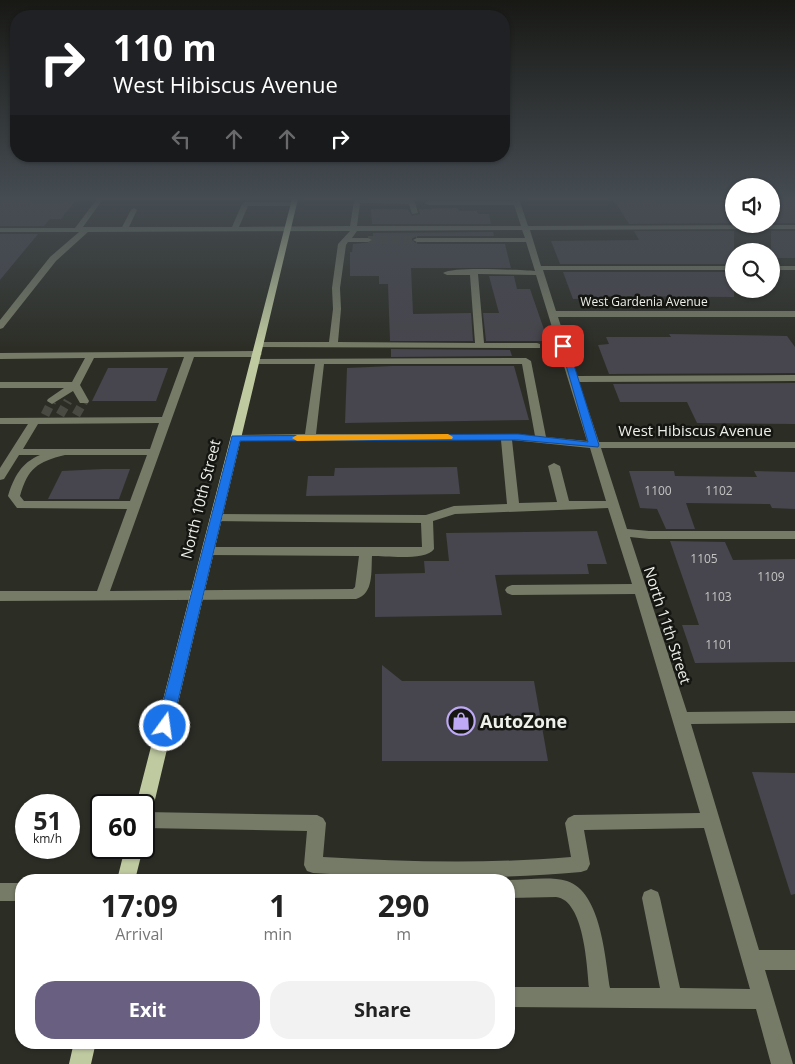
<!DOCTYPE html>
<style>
:root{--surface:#fff;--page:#f2f2f2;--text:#222;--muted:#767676;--accent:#685f81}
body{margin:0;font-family:"Open Sans",sans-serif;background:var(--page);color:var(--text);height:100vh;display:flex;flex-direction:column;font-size:19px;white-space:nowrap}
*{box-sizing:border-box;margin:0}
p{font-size:16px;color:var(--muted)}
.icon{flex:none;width:28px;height:28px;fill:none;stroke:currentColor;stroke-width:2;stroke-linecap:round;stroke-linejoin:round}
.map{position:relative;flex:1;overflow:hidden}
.side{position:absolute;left:15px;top:874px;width:500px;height:175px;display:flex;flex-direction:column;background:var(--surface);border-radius:20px;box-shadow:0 1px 4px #0004}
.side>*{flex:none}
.guide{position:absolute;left:10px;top:10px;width:500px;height:152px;border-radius:20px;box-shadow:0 1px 4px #0004;background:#202124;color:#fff;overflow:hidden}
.tools{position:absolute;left:725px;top:178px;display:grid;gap:10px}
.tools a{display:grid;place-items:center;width:55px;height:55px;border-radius:50%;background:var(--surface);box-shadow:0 1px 4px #0004;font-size:25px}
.speed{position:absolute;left:15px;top:794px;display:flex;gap:10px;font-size:25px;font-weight:700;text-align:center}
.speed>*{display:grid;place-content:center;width:65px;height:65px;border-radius:50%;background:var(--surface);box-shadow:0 1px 4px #0004;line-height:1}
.speed small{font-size:12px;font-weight:400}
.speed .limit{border:2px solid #111;border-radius:8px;background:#fff;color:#111}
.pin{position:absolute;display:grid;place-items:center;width:42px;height:42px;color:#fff;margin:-21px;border-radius:10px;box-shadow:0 2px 8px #0006}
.me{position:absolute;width:55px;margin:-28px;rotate:14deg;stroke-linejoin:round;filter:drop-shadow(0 0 4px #0008)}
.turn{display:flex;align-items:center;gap:18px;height:105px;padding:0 20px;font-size:22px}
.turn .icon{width:65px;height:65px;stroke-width:2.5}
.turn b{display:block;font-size:35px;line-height:42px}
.lanes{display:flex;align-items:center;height:48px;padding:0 20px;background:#0003;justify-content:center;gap:25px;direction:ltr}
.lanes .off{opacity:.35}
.eta{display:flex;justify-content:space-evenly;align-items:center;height:85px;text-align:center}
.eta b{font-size:30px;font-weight:700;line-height:35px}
.primary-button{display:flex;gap:10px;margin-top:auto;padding:10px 20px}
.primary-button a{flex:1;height:58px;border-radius:20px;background:var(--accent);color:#fff;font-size:20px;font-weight:700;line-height:58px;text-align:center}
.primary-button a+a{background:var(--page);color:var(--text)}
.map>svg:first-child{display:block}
.building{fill:#47454d}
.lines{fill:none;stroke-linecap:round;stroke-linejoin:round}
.minor-tunnel-far1{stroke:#494b43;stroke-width:8;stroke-dasharray:8 4;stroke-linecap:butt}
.minor-tunnel{stroke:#494b43;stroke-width:9;stroke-dasharray:9 5;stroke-linecap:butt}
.minor{fill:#767b67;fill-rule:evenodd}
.major{fill:#bfcaa1;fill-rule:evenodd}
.route{fill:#1a73e8;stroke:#114b97}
.slow{fill:#f59e0b}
.labels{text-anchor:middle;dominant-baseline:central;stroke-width:5;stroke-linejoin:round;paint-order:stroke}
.far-street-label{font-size:12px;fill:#edefea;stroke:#151612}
.number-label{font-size:12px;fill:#c4c4c3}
.street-label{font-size:15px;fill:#edefea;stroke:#151612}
.near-poi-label{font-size:18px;font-weight:bold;fill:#edefea;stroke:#151612;text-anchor:start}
</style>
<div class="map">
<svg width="795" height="1064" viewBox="0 0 795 1064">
<rect width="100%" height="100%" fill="#2c2e26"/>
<path class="building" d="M 0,199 L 29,199 L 27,201 L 75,201 L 61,219 L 50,219 L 44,226 L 0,226 Z
M 613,199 L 734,202 L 734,223 L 629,224 Z
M 771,199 L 795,199 L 795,223 L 771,223 Z
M 458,208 L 459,211 L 477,211 L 478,214 L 489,214 L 491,224 L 372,224 L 371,209 L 408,209 L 412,216 L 420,214 L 419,209 Z
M 634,231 L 734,231 L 734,264 L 560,264 L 551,241 L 639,240 Z
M 771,231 L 795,231 L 795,258 L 771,258 Z
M 493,232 L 494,236 L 417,236 L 411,239 L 417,244 L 505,244 L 511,268 L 411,268 L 413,314 L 471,313 L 473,341 L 390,341 L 388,284 L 379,284 L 379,276 L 350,276 L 350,252 L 352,252 L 353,244 L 373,242 L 374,239 L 371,237 L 373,237 L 373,233 Z
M 0,234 L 38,234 L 0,280 Z
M 563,272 L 734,272 L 734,297 L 609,296 L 610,298 L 573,299 Z
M 489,276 L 514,276 L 517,289 L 530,289 L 548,341 L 486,341 L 483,313 L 499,313 Z
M 669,334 L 787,336 L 795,347 L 795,373 L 609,374 L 598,345 L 609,344 L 606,337 L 671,337 Z
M 391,349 L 510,350 L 512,356 L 391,357 Z
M 392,366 L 514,366 L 529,420 L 345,423 L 347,368 Z
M 108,368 L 168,368 L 156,401 L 92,401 Z
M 795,383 L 795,424 L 697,423 L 687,402 L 620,402 L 613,384 Z
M 457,467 L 460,494 L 306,496 L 308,476 L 334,476 L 335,468 Z
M 103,469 L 130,469 L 119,499 L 48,499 L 62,471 Z
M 629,471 L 674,471 L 675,476 L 757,477 L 754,471 L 795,472 L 795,509 L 772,508 L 770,504 L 686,503 L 695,529 L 666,529 L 657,509 L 640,508 Z
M 597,531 L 607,564 L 587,564 L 589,574 L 495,575 L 502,615 L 375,617 L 375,574 L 425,573 L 424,561 L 449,561 L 446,533 Z
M 670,541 L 725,542 L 733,560 L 795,559 L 795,662 L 695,663 L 682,625 L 699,625 Z
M 382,665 L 402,681 L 534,681 L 548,761 L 382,761 Z
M 752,772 L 795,773 L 795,894 L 791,895 Z"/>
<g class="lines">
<path class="minor-tunnel-far1" d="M 368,240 L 417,240"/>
<path class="minor-tunnel" d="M 45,415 L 52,401
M 60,415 L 68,401
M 76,415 L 84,401"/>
<path class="minor" d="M 97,199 L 103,199 L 83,227 L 122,227 L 131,210 L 134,208 L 137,210 L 129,227 L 232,227 L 242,204 L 245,202 L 294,202 L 297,204 L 294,206 L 248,206 L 239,227 L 350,226 L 354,201 L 357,199 L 412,200 L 415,202 L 418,213 L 412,214 L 409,204 L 360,203 L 357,226 L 521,226 L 514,205 L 428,205 L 425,203 L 428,201 L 513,201 L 513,199 L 519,199 L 528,226 L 795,225 L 795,229 L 530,230 L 541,266 L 734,266 L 734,270 L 543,270 L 556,311 L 795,311 L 795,317 L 558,317 L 577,376 L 795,375 L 795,381 L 579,382 L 599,442 L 795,442 L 795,448 L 601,448 L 627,529 L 649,531 L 795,531 L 795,539 L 649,539 L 630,537 L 687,712 L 795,711 L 795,723 L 691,724 L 759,950 L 795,950 L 795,970 L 765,970 L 793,1064 L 771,1064 L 756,1009 L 509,1007 L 509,987 L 589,987 C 587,966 584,900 556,897 L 509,898 L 509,880 C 527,880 549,876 567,881 C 601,892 605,957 610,988 L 660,988 L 642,898 L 644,892 L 651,889 L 658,892 L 660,898 L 680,988 L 750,989 L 704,828 L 584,830 L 590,864 L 587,870 L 581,872 C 491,880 403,879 313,873 L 307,871 L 304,865 L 307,831 L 144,828 L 144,812 L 317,815 L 323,818 L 326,823 L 323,857 C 405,862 488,864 571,857 L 565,823 L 568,818 L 574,815 L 700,813 L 635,594 L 512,595 L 507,593 L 505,590 L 507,587 L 512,585 L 632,584 L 608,508 L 455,514 L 433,521 L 434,549 C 426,561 387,556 372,556 C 371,571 374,594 356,599 L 0,601 L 0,591 L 97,591 L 127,509 L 17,508 L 8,496 C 14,477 21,463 40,455 L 19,455 L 4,479 L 0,480 L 0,468 L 28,424 L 0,424 L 0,418 L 162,417 L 184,357 L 94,358 L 80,385 L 89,401 L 88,403 L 80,403 L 73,391 L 52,404 L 47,401 L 48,399 L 64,388 L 0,388 L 0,382 L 72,382 L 85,358 L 0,359 L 0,353 L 257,351 L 262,354 L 257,357 L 194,357 L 110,591 L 353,589 L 355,587 L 359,556 L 208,555 L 202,551 L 208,547 L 422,547 L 421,523 L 212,521 L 210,518 L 212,515 L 216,514 L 426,515 L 454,506 L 507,504 L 501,440 L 232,440 L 231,438 L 236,435 L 305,434 L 315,364 L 255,364 L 252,363 L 252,359 L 526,358 L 531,361 L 546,437 L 587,441 L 536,275 L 478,274 L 484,343 L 537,343 L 540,344 L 540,348 L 256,347 L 256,343 L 259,342 L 329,342 L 333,309 L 332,288 L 338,244 L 350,231 L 88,232 L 56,261 L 3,328 L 0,329 L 0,320 L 50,257 L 79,232 L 0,232 L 0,228 L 75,228 ZM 522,230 L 525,238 L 417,238 L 413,240 L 417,242 L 526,242 L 535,271 C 518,270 453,266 443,273 L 447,275 L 470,275 L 475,343 L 338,342 L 341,309 L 340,288 L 346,245 L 348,242 L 368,242 L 372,240 L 368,238 L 352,238 L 357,231 ZM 324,364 L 522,364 L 535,436 L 518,434 L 316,434 ZM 159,423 L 150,449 L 23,449 L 38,424 ZM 512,440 L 590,448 L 606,501 L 569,501 L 560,466 L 554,463 L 548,466 L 557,502 L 519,503 ZM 65,455 L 147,455 L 130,501 L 24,501 L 20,496 C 28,468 37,462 65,455 Z
M 771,266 L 795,266 L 795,270 L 771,270 Z
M 0,883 L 21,883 L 21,901 L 0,901 Z"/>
<path class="major" d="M 292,199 L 298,199 L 153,808 L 150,813 L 144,815 L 144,805 L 136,805 Z
M 125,848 L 143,848 L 135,880 L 117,880 Z
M 74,1042 L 96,1042 L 91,1064 L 69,1064 Z"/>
</g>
<linearGradient id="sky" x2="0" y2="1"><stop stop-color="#181915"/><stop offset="0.57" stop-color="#454c52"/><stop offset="1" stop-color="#454c52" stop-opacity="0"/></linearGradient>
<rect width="795" height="348" fill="url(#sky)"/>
<path class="route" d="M 560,344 L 568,346 L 599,445 L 598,447 L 518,440 L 240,441 L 172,726 L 170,730 L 160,730 L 157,726 L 232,436 L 518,434 L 588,442 Z"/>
<path class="slow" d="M 448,434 L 453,437 L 452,439 L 297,441 L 292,438 L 297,435 Z"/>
<defs>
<g id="shop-ring" transform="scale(1.4375)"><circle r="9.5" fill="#151612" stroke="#bda9f5" stroke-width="1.5"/><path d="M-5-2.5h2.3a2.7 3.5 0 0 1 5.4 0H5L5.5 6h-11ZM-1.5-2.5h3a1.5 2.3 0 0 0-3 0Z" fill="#bda9f5"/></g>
</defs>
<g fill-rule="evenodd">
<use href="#shop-ring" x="461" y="721"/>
</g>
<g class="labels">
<g class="far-street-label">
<text x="644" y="301">West Gardenia Avenue</text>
</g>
<g class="number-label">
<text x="658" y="490">1100</text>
<text x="719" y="490">1102</text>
<text x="704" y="558">1105</text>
<text x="771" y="576">1109</text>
<text x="718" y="596">1103</text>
<text x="719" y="644">1101</text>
</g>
<g class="street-label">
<text x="695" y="430">West Hibiscus Avenue</text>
<text transform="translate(200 499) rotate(-76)">North 10th Street</text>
<text transform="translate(668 625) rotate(72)">North 11th Street</text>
</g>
<g class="near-poi-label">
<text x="480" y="721">AutoZone</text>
</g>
</g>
</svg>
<div class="tools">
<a><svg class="icon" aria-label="sound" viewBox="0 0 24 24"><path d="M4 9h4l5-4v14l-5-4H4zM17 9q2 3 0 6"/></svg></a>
<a><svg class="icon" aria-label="search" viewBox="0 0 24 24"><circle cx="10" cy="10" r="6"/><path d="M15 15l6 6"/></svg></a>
</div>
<div class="speed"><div>51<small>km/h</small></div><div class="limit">60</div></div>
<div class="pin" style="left:563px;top:346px;background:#d93025"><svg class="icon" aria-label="arrive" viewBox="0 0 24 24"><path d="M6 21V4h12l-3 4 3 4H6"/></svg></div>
<svg class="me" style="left:165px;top:726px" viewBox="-20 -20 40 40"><circle r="17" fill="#1a73e8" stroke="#fff" stroke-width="3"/><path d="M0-11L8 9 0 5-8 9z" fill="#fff"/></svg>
<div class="guide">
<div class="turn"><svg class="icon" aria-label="right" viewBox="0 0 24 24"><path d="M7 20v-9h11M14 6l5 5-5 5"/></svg><div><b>110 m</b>West Hibiscus Avenue</div></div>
<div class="lanes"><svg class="icon off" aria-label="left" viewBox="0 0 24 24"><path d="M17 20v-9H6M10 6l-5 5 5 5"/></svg><svg class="icon off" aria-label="ahead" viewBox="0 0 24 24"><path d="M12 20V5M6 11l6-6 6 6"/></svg><svg class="icon off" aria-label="ahead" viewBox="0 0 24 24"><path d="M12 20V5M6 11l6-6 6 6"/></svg><svg class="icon" aria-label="right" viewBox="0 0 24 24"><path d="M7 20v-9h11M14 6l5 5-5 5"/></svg></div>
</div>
<section class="side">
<div class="eta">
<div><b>17:09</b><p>Arrival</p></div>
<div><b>1</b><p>min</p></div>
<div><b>290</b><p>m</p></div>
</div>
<div class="primary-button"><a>Exit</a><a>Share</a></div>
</section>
</div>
